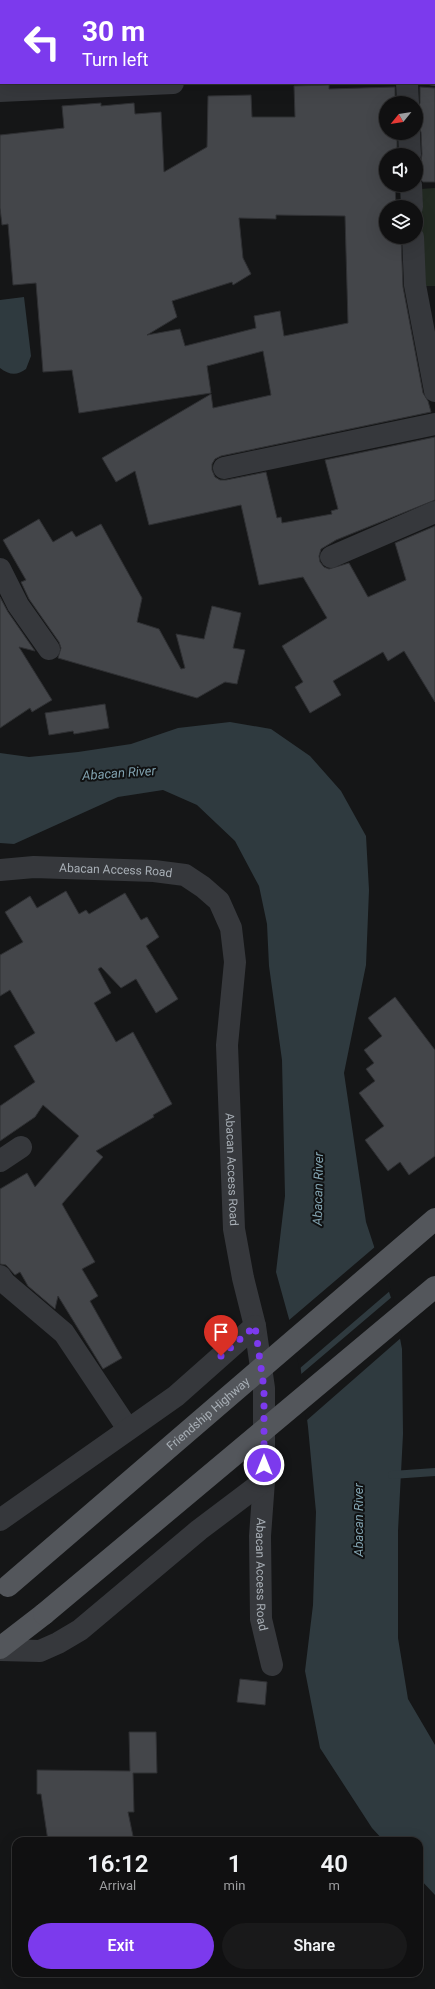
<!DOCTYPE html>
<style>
:root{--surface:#101011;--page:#19191a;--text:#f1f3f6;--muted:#9c9d9f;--line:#303031;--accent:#7c3aed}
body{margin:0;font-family:Roboto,sans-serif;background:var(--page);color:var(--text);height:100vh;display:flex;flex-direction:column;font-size:15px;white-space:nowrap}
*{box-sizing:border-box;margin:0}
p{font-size:13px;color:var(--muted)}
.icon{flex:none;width:22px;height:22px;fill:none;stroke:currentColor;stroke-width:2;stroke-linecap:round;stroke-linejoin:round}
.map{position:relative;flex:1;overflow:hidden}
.drawer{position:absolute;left:12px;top:1837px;width:411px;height:140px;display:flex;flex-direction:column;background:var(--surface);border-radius:12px;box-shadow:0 4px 16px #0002,0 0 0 1px var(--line)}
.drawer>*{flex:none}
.guide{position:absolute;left:0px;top:0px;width:435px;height:84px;box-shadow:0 4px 16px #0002,0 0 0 1px var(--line);background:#7c3aed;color:#fff;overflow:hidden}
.needle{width:26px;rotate:240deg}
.controls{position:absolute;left:379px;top:96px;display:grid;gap:8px}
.controls a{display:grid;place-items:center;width:44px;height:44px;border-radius:50%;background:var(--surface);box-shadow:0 4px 16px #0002,0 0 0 1px var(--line);font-size:20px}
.pin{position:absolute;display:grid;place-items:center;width:34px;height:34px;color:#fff;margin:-41px -17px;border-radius:50% 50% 50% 0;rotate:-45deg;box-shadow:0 0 4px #0007}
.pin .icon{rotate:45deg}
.me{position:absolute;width:44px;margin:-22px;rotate:0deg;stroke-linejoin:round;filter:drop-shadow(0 0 3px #0008)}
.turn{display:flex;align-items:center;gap:14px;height:84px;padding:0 16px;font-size:18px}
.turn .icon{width:52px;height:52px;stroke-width:2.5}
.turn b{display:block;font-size:28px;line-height:34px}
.eta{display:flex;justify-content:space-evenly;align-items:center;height:68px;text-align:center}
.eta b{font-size:24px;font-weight:600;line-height:28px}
.cta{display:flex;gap:8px;margin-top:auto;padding:8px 16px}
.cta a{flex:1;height:46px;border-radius:24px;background:var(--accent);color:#fff;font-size:16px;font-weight:600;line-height:46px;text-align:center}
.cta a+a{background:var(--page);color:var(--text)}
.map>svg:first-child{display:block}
.green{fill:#222a22}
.water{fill:#2f3a3f}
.pier{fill:#151617}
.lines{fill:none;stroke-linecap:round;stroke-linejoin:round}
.stream{stroke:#2f3a3f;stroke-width:8}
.building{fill:#44464a;stroke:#2f3033;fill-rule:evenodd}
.minor{stroke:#36383c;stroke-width:22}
.tertiary{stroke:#36383c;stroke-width:22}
.primary{stroke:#53565b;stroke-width:22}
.primary-bridge{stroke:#53565b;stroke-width:22}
.route{stroke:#7c3aed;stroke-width:7;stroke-dasharray:0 12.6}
.labels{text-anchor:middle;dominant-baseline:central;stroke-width:4;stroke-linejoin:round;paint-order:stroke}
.street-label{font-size:12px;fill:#a8afb6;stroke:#101112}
.water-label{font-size:13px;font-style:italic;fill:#81a2af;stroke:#101112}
</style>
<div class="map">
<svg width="435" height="1989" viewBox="0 0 435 1989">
<rect width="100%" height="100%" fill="#151617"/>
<path class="green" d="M 435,188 L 435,286 L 424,286 L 420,189 Z"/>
<path class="water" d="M 24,297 L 31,356 L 26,369 C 17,376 9,375 0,368 L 0,300 Z
M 230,722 L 271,729 L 310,756 L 341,791 L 366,836 L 369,890 L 366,965 L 344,1073 L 366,1222 L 394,1307 L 402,1349 L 403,1434 L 398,1531 L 398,1638 L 408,1699 L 435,1745 L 435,1895 L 419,1878 L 419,1841 L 384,1841 L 372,1828 L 320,1748 L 305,1671 L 313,1605 L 316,1512 L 308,1427 L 299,1355 L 276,1272 L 285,1196 L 282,1060 L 269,966 L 267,924 L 259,886 L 235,841 L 197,805 L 163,790 L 118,797 L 14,844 L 0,843 L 0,753 L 29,757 L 78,752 L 131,744 L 178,728 Z"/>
<path class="pier" d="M 376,1246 L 391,1290 L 299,1369 L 297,1355 L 288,1321 Z
M 393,1296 L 402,1337 L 306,1421 L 300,1375 Z"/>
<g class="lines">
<path class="stream" d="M 392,1475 L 435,1472"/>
</g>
<path class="building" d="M 329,85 L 329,89 L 395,87 L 395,103 L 386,103 L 386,133 L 397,133 L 397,155 L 386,155 L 386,185 L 395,185 L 396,207 L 386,207 L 386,237 L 401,237 L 403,287 L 423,393 L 428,401 L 431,412 L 221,456 L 215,459 L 212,464 L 212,470 L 215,477 L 220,480 L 226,480 L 266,472 L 277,518 L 281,517 L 282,523 L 332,514 L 331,511 L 338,509 L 325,460 L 435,437 L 435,500 L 336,540 L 321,549 L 319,556 L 320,562 L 324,567 L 329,569 L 349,563 L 368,597 L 406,580 L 395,543 L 435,526 L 435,702 L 404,651 L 388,661 L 383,652 L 333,681 L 341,695 L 310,713 L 295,687 L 303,682 L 282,646 L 327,618 L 303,577 L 259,585 L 241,505 L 149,525 L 135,471 L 116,482 L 102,458 L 211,394 L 213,408 L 271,395 L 263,351 L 207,366 L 211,393 L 79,413 L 72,370 L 43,372 L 36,283 L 13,285 L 8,224 L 2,225 L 0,208 L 0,135 L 64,128 L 62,106 L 101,103 L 101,106 L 134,103 L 135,114 L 161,112 L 164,172 L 207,147 L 208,96 L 251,95 L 252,117 L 295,117 L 294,86 ZM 276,215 L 345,216 L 348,323 L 284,336 L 280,311 L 254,316 L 256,328 L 185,346 L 180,329 L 147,335 L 177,317 L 172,301 L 232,282 L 233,285 L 251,274 L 243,258 L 239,218 L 276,219 Z
M 420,87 L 435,88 L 435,182 L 423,182 L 416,174 L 416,166 L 421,161 L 422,154 L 421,132 L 416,123 L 416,112 L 420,103 Z
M 39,519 L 53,542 L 72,531 L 76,537 L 101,524 L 142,598 L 137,622 L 159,629 L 181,669 L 185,668 L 176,634 L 204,639 L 212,606 L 241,613 L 233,648 L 245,650 L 237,684 L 225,682 L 197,698 L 58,658 L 61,648 L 59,642 L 29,599 L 21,582 L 26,580 L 3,540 Z
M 0,597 L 8,612 L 35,651 L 19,647 L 52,700 L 32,712 L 30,708 L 0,728 Z
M 105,704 L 109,728 L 74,734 L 73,731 L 49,735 L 45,713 Z
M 66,891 L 79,914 L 86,910 L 89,914 L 125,893 L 141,920 L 147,917 L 159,937 L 146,946 L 178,999 L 156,1013 L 136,979 L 121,988 L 101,967 L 98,969 L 111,993 L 94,1003 L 116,1042 L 133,1032 L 172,1104 L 153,1115 L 154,1117 L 96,1151 L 103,1157 L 62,1204 L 95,1262 L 82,1269 L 98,1296 L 90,1301 L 122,1358 L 103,1369 L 58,1296 L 55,1309 L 28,1286 L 20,1272 L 15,1275 L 6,1265 L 0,1264 L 0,1189 L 27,1173 L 35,1187 L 79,1136 L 43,1105 L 35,1117 L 0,1141 L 0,1106 L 35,1082 L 14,1046 L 35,1033 L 10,990 L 0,996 L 0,955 L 23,942 L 5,912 L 30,896 L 37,908 Z
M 395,997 L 435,1050 L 435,1156 L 409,1175 L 400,1162 L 388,1171 L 365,1140 L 384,1126 L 359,1093 L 375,1081 L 366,1069 L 374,1063 L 364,1050 L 382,1036 L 368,1018 Z
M 240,1679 L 267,1682 L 265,1705 L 237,1702 Z
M 129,1732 L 156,1732 L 157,1773 L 133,1773 L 134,1812 L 128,1812 L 134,1841 L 48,1841 L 41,1794 L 37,1794 L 37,1770 L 130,1771 Z"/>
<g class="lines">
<path class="minor" d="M 74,0 L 74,1
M 229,0 L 229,1
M 434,1 L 434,0
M 434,75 L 435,75
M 407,83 L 408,103
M 0,91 L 173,83
M 409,133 L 410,155
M 411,185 L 412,207
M 413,237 L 415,285 L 435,391
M 224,468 L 435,424
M 331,557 L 435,512
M 0,569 L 18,605 L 49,649
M 0,1161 L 21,1147
M 0,1276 L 5,1283 L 64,1333 L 128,1429"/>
<g class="tertiary">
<path id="s1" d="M 0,870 L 34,867 L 154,871 L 185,875 L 203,887 L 219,901 L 231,928 L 235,962 L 227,1045 L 234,1229 L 243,1278 L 255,1326 L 264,1388 L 264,1481 L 260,1536 L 261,1619 L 272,1665"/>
<path d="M 0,1520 L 176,1396 L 255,1326"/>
<path d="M 0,1650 L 40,1651 L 58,1643 L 80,1630 L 199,1530 L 264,1481"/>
</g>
<path class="primary" d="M 0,1648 L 44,1614"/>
<g class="primary-bridge">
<path id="s2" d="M 8,1586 L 435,1219"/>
<path d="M 44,1614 L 435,1287"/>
</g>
</g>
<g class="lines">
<path class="route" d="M 221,1356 L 255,1326 L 264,1388 L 264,1465"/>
</g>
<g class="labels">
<g class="street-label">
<text stroke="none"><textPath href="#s1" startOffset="116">Abacan Access Road</textPath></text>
<text stroke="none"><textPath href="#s1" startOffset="500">Abacan Access Road</textPath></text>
<text stroke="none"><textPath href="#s2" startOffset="264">Friendship Highway</textPath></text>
<text stroke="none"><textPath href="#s1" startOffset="908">Abacan Access Road</textPath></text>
</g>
<g class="water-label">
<text transform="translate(119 773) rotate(-4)">Abacan River</text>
<text transform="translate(318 1189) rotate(-89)">Abacan River</text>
<text transform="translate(358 1520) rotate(-90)">Abacan River</text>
</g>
</g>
</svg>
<div class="controls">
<a><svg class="needle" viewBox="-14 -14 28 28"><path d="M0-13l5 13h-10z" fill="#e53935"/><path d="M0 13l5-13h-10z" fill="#9c9d9f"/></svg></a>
<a><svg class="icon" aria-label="sound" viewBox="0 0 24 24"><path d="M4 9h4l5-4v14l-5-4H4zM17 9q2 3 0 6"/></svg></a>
<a><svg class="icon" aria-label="layers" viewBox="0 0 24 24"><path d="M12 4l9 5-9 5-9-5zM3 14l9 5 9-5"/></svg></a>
</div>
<div class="pin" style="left:221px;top:1356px;background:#d93025"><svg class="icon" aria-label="arrive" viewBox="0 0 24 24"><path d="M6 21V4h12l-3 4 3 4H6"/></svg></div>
<svg class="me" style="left:264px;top:1465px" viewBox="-20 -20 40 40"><circle r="17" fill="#7c3aed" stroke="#fff" stroke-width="3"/><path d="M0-11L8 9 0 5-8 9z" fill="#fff"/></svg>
<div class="guide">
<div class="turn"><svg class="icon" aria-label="left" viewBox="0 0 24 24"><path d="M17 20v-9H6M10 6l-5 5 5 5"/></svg><div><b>30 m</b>Turn left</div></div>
</div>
<section class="drawer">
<div class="eta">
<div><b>16:12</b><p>Arrival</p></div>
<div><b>1</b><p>min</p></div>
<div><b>40</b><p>m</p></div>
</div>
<div class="cta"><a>Exit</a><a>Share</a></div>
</section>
</div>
